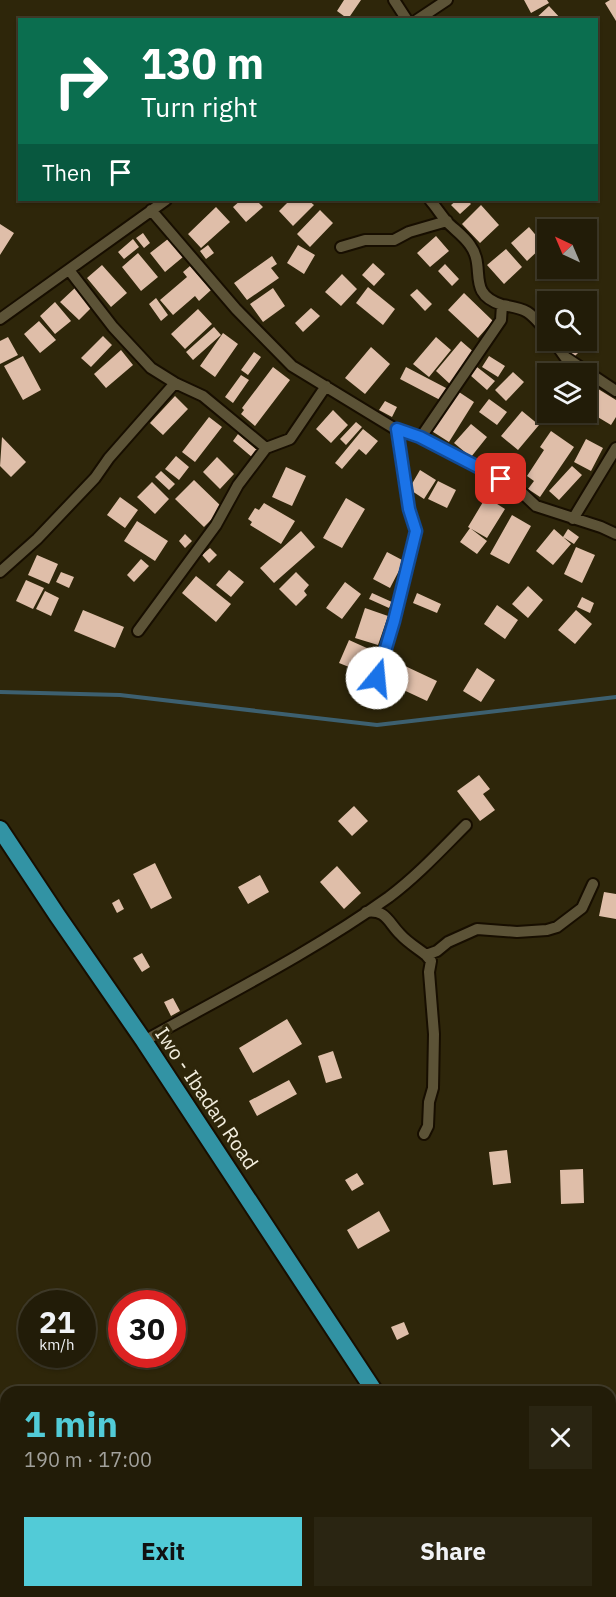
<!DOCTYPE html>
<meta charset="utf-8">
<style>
:root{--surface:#221c08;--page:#2a2512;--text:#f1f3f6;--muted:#a2a19c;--line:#3f3a29;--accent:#52cbd7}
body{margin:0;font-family:"IBM Plex Sans",sans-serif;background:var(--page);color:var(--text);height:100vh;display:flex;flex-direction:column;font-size:22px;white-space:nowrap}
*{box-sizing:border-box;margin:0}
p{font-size:20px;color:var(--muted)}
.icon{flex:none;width:33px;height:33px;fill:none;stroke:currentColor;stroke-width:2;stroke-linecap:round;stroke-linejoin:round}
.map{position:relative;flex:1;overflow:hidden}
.side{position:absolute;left:0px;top:1386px;width:616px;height:212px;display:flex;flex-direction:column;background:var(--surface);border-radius:18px 18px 0 0;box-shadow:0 2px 4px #0004,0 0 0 2px var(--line)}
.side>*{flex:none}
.top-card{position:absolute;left:18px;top:18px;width:580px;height:183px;border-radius:0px;box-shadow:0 2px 4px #0004,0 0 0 2px var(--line);background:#0b6e4f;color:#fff;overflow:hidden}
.needle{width:39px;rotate:316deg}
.controls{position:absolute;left:537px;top:219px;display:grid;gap:12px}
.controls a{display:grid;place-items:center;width:60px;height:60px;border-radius:0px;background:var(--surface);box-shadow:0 2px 4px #0004,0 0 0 2px var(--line);font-size:30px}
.speed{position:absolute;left:18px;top:1290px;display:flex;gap:12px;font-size:30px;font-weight:700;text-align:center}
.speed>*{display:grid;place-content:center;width:78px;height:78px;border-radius:50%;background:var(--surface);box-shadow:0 2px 4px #0004,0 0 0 2px var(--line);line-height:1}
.speed small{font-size:15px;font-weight:400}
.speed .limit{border:9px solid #d22;background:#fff;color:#111}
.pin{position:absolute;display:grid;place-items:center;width:51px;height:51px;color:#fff;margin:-26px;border-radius:12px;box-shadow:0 3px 9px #0006}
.me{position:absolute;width:66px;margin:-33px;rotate:17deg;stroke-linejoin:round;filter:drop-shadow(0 0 4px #0008)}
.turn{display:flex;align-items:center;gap:21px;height:126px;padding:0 24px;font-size:27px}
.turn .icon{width:78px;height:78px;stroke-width:2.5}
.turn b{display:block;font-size:42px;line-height:51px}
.then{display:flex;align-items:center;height:57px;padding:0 24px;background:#0003;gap:12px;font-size:22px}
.round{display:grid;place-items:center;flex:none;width:63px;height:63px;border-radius:0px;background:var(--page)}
.head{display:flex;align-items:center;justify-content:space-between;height:102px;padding:0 24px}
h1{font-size:36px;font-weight:800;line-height:45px;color:var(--accent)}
.button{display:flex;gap:12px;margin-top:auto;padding:12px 24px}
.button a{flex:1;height:69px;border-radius:0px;background:var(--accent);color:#111;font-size:24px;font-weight:800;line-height:69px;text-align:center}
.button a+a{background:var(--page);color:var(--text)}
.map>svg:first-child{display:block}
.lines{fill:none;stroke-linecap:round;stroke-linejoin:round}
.stream{stroke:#3d6070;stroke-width:4}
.building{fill:#dfbea9}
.service-casing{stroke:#170e00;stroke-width:8}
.minor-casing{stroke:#170e00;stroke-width:14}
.primary-casing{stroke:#170e00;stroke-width:20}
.service{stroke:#5c5337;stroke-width:5}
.minor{stroke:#5c5337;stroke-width:10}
.primary{stroke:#3293a4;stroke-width:16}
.route-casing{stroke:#114b97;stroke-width:15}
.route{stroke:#1a73e8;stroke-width:10}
.labels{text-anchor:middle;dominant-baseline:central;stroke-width:6;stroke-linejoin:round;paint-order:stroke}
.street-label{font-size:20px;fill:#f2eddd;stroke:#2e260a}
</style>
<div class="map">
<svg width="616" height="1597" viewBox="0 0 616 1597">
<rect width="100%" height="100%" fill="#2e260a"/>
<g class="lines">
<path class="stream" d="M 0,692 L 120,695 L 377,725 L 616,697
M 610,1475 L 616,1472
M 368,1597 L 379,1592"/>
</g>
<path class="building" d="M 344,0 L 361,0 L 348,19 L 337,11 Z
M 524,0 L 547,0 L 549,3 L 531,13 Z
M 610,0 L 616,0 L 616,21 L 605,3 Z
M 549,6 L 562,20 L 534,20 Z
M 241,200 L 256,200 L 263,207 L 246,222 L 233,207 Z
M 290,200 L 308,200 L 314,205 L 293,226 L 279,211 Z
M 457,200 L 467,200 L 471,204 L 460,214 L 451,205 Z
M 481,205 L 499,225 L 480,243 L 462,224 Z
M 216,207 L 230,222 L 201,248 L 188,234 Z
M 320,210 L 333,223 L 310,247 L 297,234 Z
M 0,224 L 14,233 L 0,255 Z
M 529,227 L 544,245 L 527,261 L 511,243 Z
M 143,233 L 150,243 L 144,248 L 136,238 Z
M 436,236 L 449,251 L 430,267 L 417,253 Z
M 133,239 L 139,247 L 124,259 L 118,252 Z
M 168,239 L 183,257 L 165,272 L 150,253 Z
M 208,245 L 214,253 L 206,259 L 200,251 Z
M 298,245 L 315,255 L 304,274 L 287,263 Z
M 506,249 L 522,267 L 504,284 L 487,265 Z
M 138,253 L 158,277 L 141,291 L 122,267 Z
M 272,256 L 277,264 L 271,268 L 279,278 L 247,300 L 234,283 Z
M 373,263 L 385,274 L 374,286 L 362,275 Z
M 445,264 L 459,279 L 452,286 L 438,271 Z
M 102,265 L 127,293 L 111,307 L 87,278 Z
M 190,266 L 211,290 L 199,301 L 195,296 L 173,315 L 160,300 L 187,277 L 183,272 Z
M 342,274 L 357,289 L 341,306 L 325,292 Z
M 76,287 L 94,305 L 79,320 L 60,302 Z
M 368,287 L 395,309 L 383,325 L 356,303 Z
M 273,288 L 285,306 L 263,322 L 250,304 Z
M 417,289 L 432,304 L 425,311 L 410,295 Z
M 560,290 L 571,302 L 548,302 L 548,324 L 536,312 Z
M 464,293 L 493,321 L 478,338 L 448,310 Z
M 156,298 L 168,315 L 161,321 L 149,304 Z
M 55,302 L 71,321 L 55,334 L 40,316 Z
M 311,308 L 320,316 L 303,332 L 295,323 Z
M 198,309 L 212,324 L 185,349 L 171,334 Z
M 39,321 L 56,340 L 40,353 L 24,334 Z
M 214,327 L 221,335 L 193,360 L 186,352 Z
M 223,333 L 238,344 L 215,377 L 200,366 Z
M 103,336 L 112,345 L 91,367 L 81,358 Z
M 8,337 L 18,355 L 0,364 L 0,341 Z
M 436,337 L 451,350 L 429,377 L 413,364 Z
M 557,340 L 587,340 L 589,342 L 572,359 Z
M 461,341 L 476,354 L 450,384 L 436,371 Z
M 371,347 L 390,364 L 365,394 L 345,378 Z
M 121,350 L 133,365 L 106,388 L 94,374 Z
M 254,352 L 261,357 L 248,375 L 241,370 Z
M 23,356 L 41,390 L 23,400 L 4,366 Z
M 489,356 L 505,366 L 498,377 L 482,367 Z
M 273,367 L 290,380 L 255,426 L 241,414 L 244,410 L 242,408 Z
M 406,367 L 448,389 L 442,401 L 400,379 Z
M 477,367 L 495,381 L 487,390 L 470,375 Z
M 513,372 L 524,382 L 506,401 L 495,390 Z
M 241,375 L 249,380 L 233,403 L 225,397 Z
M 595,387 L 616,400 L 616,417 L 611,425 L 586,410 L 586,400 Z
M 456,390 L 474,402 L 449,442 L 430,430 Z
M 175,396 L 188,409 L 163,435 L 150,423 Z
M 489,399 L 507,412 L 497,425 L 479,412 Z
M 385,401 L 397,407 L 392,417 L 379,410 Z
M 333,410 L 348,425 L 331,443 L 316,429 Z
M 522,411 L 539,425 L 518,450 L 501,436 Z
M 209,417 L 222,427 L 195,462 L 182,452 Z
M 356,422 L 362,427 L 346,445 L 340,439 Z
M 471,424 L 487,437 L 471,457 L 454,443 Z
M 363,429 L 378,441 L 366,455 L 359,449 L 342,469 L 335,463 Z
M 551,431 L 574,447 L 540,497 L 528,489 L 534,481 L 527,476 L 544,450 L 540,447 Z
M 238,434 L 258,451 L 253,458 L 233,441 Z
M 2,437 L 26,462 L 11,477 L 0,466 Z
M 586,439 L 603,448 L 591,471 L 574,462 Z
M 176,456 L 189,467 L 179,480 L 165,469 Z
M 217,457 L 234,474 L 220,489 L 203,472 Z
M 572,466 L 582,475 L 559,500 L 549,491 Z
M 286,467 L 306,476 L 292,506 L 272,497 Z
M 420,470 L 436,480 L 424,499 L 409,489 Z
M 161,471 L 175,484 L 169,490 L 155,477 Z
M 194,480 L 223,508 L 204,527 L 175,499 Z
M 438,481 L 456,490 L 447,508 L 428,499 Z
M 152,482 L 169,499 L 155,514 L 137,497 Z
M 120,497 L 138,510 L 125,528 L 107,515 Z
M 486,497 L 505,509 L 487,538 L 468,527 Z
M 346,498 L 365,509 L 342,548 L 323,538 Z
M 264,503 L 295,521 L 281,544 L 250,525 L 252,522 L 248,519 L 255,508 L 259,510 Z
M 512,515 L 531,526 L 509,564 L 490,554 Z
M 137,521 L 168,541 L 155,561 L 124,541 Z
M 470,528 L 487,541 L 477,554 L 460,542 Z
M 554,529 L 571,544 L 553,565 L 536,551 Z
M 568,529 L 579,537 L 574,544 L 563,537 Z
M 301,531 L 315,547 L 274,583 L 260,568 Z
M 185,534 L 192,541 L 185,548 L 179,541 Z
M 576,547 L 595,555 L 582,583 L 564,574 Z
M 210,548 L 217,555 L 209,563 L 202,555 Z
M 387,552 L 404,561 L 390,588 L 373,579 Z
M 37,555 L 58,564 L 49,584 L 28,575 Z
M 141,559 L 149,566 L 134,582 L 127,575 Z
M 229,570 L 244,582 L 231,597 L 216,585 Z
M 61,572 L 74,577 L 69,588 L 56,582 Z
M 296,572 L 309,585 L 304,591 L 307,595 L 296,606 L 279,589 Z
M 196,576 L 231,604 L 216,622 L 182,593 Z
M 26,580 L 44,588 L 33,609 L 16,601 Z
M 345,582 L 361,594 L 342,619 L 326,608 Z
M 528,586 L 543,600 L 528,618 L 512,604 Z
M 45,591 L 59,598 L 51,616 L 36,609 Z
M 372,593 L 392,602 L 389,608 L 369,599 Z
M 417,593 L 441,604 L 437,613 L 413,603 Z
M 582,597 L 594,603 L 590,613 L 577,607 Z
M 497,605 L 518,620 L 505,639 L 484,624 Z
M 365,608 L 388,616 L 378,645 L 355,638 Z
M 83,610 L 124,627 L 115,648 L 74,631 Z
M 576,610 L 592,624 L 575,644 L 558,630 Z
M 349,640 L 369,649 L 359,671 L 339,663 Z
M 405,666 L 437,681 L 427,701 L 395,686 Z
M 477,668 L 495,680 L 481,702 L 463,691 Z
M 479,775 L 490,789 L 483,794 L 495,810 L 480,821 L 457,791 Z
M 354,806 L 368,821 L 352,836 L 338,821 Z
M 155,863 L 172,898 L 151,909 L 133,874 Z
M 337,866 L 361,893 L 344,909 L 320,882 Z
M 260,875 L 269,892 L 248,904 L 238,887 Z
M 604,892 L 616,894 L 616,919 L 599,916 Z
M 119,899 L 124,909 L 117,913 L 112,903 Z
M 142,953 L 150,967 L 142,972 L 133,958 Z
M 173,998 L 180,1011 L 171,1016 L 164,1002 Z
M 287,1019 L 302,1044 L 253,1073 L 239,1048 Z
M 333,1051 L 342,1078 L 326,1083 L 318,1056 Z
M 289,1080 L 297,1094 L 257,1116 L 249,1101 Z
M 507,1150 L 511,1183 L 493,1185 L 489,1152 Z
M 583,1169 L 584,1203 L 561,1204 L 560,1170 Z
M 357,1173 L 364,1184 L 352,1191 L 345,1180 Z
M 379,1211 L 390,1231 L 358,1249 L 347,1230 Z
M 404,1322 L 409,1334 L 397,1340 L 391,1327 Z"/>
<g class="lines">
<g class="service-casing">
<path id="service" d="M 0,1587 L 6,1584"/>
</g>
<g class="minor-casing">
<path id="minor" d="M 394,0 L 407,20
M 417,20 L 447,0
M 151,210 L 236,309 L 292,366 L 397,430 L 421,437 L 518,489 L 536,506 L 601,527 L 616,534
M 341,247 L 365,240 L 394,240 L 409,232 L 447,221
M 69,270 L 113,327 L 151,368 L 175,383 L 203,396 L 266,448
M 502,305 C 529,309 530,312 548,333
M 0,319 L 166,200
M 553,340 L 565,357 L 616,391
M 421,437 L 501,320 L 502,305 C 465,293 487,268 470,245 C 464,236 455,230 447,222 C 441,215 436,207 430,200
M 573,519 L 616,448
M 0,572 L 37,539 L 95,478 L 109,458 L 175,383
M 138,631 L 216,525 L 238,485 L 266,448 L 290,439 L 326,386
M 377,678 L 394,621 L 416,531 L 409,509 L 397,430
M 366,912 C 386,909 388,922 400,934 C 407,942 417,948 426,955 L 437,951 L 448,942 L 477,929 L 517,932 L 547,930 L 557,927 L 582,908 L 593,884
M 144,1041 C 226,995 312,952 389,897 C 417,876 441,850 466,825
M 424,1134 L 428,1126 L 429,1102 L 433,1088 L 434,1034 L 429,972 L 431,961 L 426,955"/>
</g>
<g class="primary-casing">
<path id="primary" d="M 0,829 L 57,915 L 144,1041 L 375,1392
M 508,1592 L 511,1597"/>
</g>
<use href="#service" class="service"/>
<use href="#minor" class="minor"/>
<use href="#primary" class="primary"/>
</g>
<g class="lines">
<g class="route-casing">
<path id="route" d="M 377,678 L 394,621 L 416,531 L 409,509 L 397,429 L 420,437 L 501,479"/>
</g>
<use href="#route" class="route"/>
</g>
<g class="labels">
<g class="street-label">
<text transform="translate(207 1098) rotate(56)">Iwo - Ibadan Road</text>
</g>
</g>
</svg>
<div class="controls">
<a><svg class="needle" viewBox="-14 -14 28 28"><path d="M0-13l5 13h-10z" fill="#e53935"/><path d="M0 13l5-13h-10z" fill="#a2a19c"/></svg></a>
<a><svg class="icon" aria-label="search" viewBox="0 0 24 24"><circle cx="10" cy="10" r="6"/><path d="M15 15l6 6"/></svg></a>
<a><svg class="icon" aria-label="layers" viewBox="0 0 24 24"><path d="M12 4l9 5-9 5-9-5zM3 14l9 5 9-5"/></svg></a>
</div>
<div class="speed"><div>21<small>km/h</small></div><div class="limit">30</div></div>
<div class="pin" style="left:501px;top:479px;background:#d93025"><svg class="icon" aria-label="arrive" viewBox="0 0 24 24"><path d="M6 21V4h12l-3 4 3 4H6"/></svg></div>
<svg class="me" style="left:377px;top:678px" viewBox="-20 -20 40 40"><circle r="19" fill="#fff"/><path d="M0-13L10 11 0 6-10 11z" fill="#1a73e8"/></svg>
<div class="top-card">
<div class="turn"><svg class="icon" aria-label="right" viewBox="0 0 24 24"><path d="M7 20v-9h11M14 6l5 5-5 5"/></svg><div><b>130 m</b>Turn right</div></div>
<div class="then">Then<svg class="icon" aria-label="arrive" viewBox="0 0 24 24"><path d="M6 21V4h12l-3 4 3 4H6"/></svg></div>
</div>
<section class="side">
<div class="head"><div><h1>1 min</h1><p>190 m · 17:00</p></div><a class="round"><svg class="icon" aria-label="close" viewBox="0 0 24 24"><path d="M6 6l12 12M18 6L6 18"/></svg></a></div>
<div class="button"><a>Exit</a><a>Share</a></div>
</section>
</div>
